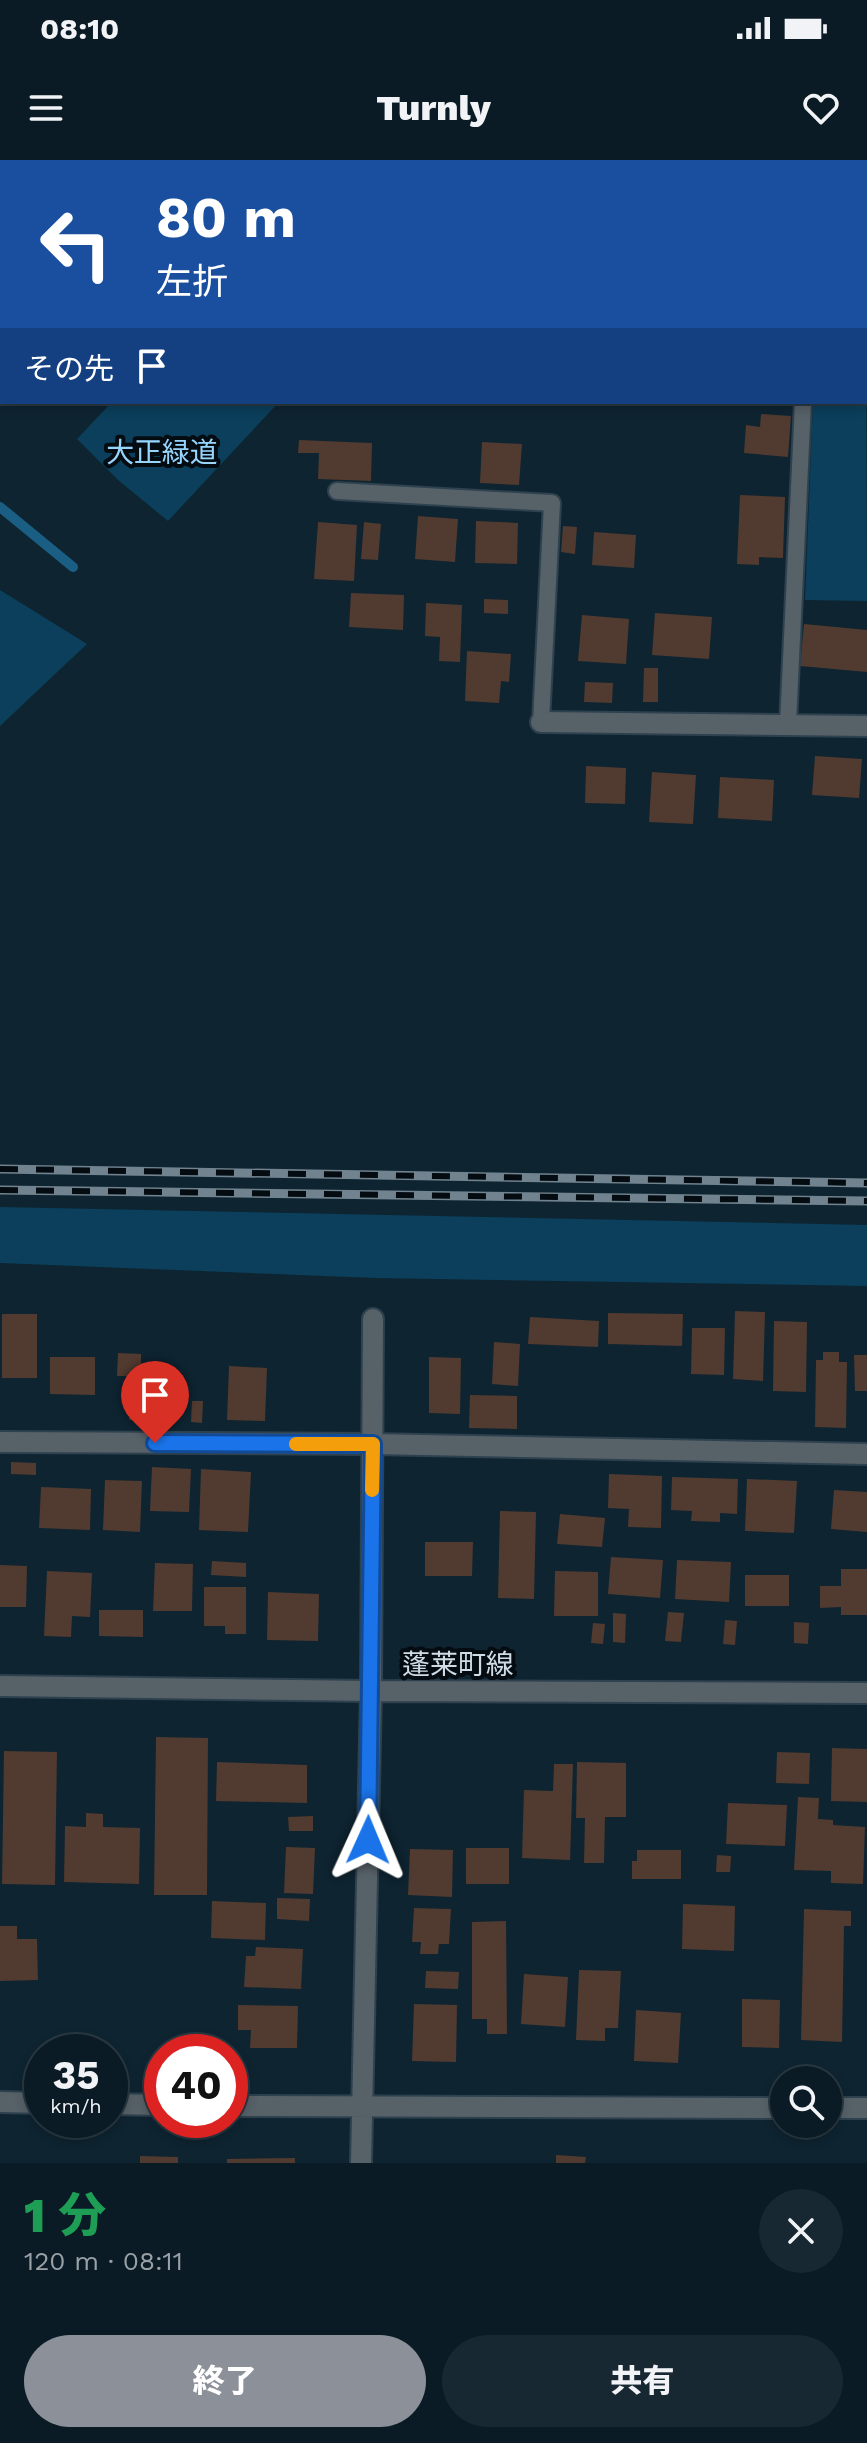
<!DOCTYPE html>
<html lang="ja">
<meta charset="utf-8">
<style>
:root{--surface:#0a1b25;--page:#182832;--text:#f1f3f6;--muted:#99a1a7;--line:#2a3942;--accent:#8c9099}
body{margin:0;font-family:"Work Sans","Noto Sans JP",sans-serif;background:var(--page);color:var(--text);height:100vh;display:flex;flex-direction:column;font-size:30px;white-space:nowrap}
*{box-sizing:border-box;margin:0}
p{font-size:26px;color:var(--muted)}
.icon{flex:none;width:44px;height:44px;fill:none;stroke:currentColor;stroke-width:2;stroke-linecap:round;stroke-linejoin:round}
.map{position:relative;height:2003px;overflow:hidden}
.panel{display:flex;flex-direction:column;background:var(--surface);flex:1}
.panel>*{flex:none}
.hud{position:absolute;left:0px;top:0px;width:868px;height:244px;box-shadow:0 4px 12px #0003,0 0 0 2px var(--line);background:#1a4fa0;color:#fff;overflow:hidden}
.tools{position:absolute;left:770px;top:1906px;display:grid;gap:16px}
.tools a{display:grid;place-items:center;width:72px;height:72px;border-radius:50%;background:var(--surface);box-shadow:0 4px 12px #0003,0 0 0 2px var(--line);font-size:40px}
.speed{position:absolute;left:24px;top:1874px;display:flex;gap:16px;font-size:40px;font-weight:700;text-align:center}
.speed>*{display:grid;place-content:center;width:104px;height:104px;border-radius:50%;background:var(--surface);box-shadow:0 4px 12px #0003,0 0 0 2px var(--line);line-height:1}
.speed small{font-size:20px;font-weight:400}
.speed .limit{border:12px solid #d22;background:#fff;color:#111}
.pin{position:absolute;display:grid;place-items:center;width:68px;height:68px;color:#fff;margin:-82px -34px;border-radius:50% 50% 50% 0;rotate:-45deg;box-shadow:0 0 8px #0007}
.pin .icon{rotate:45deg}
.me{position:absolute;width:88px;margin:-44px;rotate:1deg;stroke-linejoin:round;filter:drop-shadow(0 0 6px #0008)}
.turn{display:flex;align-items:center;gap:28px;height:168px;padding:0 24px;font-size:36px}
.turn .icon{width:104px;height:104px;stroke-width:2.5}
.turn b{display:block;font-size:56px;line-height:68px}
.then{display:flex;align-items:center;height:76px;padding:0 24px;background:#0003;gap:16px;font-size:30px}
.round{display:grid;place-items:center;flex:none;width:84px;height:84px;border-radius:42px;background:var(--page)}
.head{display:flex;align-items:center;justify-content:space-between;height:136px;padding:0 24px}
h1{font-size:48px;font-weight:800;line-height:60px;color:#1e9e55}
.action{display:flex;gap:16px;margin-top:auto;padding:16px 24px}
.action a{flex:1;height:92px;border-radius:48px;background:var(--accent);color:#fff;font-size:32px;font-weight:800;line-height:92px;text-align:center}
.action a+a{background:var(--page);color:var(--text)}
.status{display:flex;justify-content:space-between;align-items:center;height:56px;padding:0 40px;background:var(--surface);direction:ltr}
.status svg{height:22px;fill:currentColor}
header{display:flex;justify-content:space-between;align-items:center;height:104px;padding:0 24px;background:var(--surface);font-size:36px;font-weight:800}
.map>svg:first-child{display:block}
.green{fill:#0b3f5b}
.lines{fill:none;stroke-linecap:round;stroke-linejoin:round}
.stream{stroke:#1a5e83;stroke-width:10}
.building{fill:#513a2f}
.service-casing{stroke:#2d414e;stroke-width:20}
.minor-casing{stroke:#2d414e;stroke-width:24}
.tertiary-casing{stroke:#2d414e;stroke-width:24}
.service{stroke:#576168;stroke-width:16}
.minor{stroke:#576168;stroke-width:20}
.tertiary{stroke:#576168;stroke-width:20}
.rail-casing{stroke:#71838e;stroke-width:9}
.rail{stroke:#040c12;stroke-width:6;stroke-dasharray:18;stroke-linecap:butt}
.route-casing{stroke:#114b97;stroke-width:20}
.route{stroke:#1a73e8;stroke-width:14}
.slow{stroke:#f59e0b;stroke-width:14}
.labels{text-anchor:middle;dominant-baseline:central;stroke-width:8;stroke-linejoin:round;paint-order:stroke}
.park-label{font-size:28px;fill:#97d5fd;stroke:#040c12}
.street-label{font-size:28px;fill:#cfdce5;stroke:#040c12}
</style>
<div class="status"><b>08:10</b><svg viewBox="0 0 49 12"><path d="M0 12V9h3v3zM5 12V6h3v6zM10 12V3h3v9zM15 12V0h3v12zM26 1h20v11H26zM47 4h2v5h-2z"/></svg></div>
<header><svg class="icon" aria-label="menu" viewBox="0 0 24 24"><path d="M4 6h16M4 12h16M4 18h16"/></svg>Turnly<svg class="icon" aria-label="heart" viewBox="0 0 24 24"><path d="M12 20l-8-8c-3-5 5-10 8-4 3-6 11-1 8 4z"/></svg></header>
<div class="map">
<svg width="867" height="2003" viewBox="0 0 867 2003">
<rect width="100%" height="100%" fill="#0e2431"/>
<path class="green" d="M 389,0 L 867,0 L 867,110 L 866,2 L 387,2 Z
M 866,122 L 867,441 L 805,440 L 813,242 L 866,242 Z
M 112,242 L 279,242 L 168,361 L 118,320 L 77,279 Z
M 0,430 L 87,484 L 0,566 Z
M 0,1047 L 867,1065 L 867,1126 L 376,1118 L 0,1103 Z"/>
<g class="lines">
<path class="stream" d="M 0,347 L 73,407"/>
</g>
<path class="building" d="M 761,254 L 791,256 L 788,297 L 744,293 L 746,265 L 760,267 Z
M 299,280 L 372,283 L 371,321 L 318,319 L 319,293 L 298,293 Z
M 482,282 L 522,284 L 519,325 L 480,323 Z
M 740,335 L 785,337 L 783,398 L 759,397 L 759,405 L 737,404 Z
M 418,356 L 458,359 L 455,402 L 415,399 Z
M 476,361 L 518,363 L 517,404 L 475,403 Z
M 318,362 L 357,365 L 354,421 L 314,419 Z
M 364,362 L 381,364 L 378,400 L 361,399 Z
M 563,366 L 577,367 L 575,394 L 561,392 Z
M 594,372 L 636,375 L 634,408 L 592,405 Z
M 351,433 L 404,435 L 403,470 L 349,467 Z
M 484,439 L 508,440 L 508,454 L 484,453 Z
M 426,443 L 462,445 L 460,502 L 439,501 L 440,477 L 425,476 Z
M 655,453 L 712,457 L 709,499 L 652,495 Z
M 582,455 L 629,459 L 626,504 L 578,501 Z
M 804,464 L 867,470 L 867,512 L 800,506 Z
M 467,491 L 511,494 L 509,522 L 501,521 L 499,543 L 465,541 Z
M 644,508 L 658,508 L 658,542 L 643,542 Z
M 585,522 L 613,523 L 612,543 L 584,542 Z
M 815,596 L 862,599 L 859,638 L 812,635 Z
M 586,606 L 626,608 L 625,644 L 585,643 Z
M 652,612 L 696,615 L 693,664 L 649,662 Z
M 720,617 L 774,620 L 772,661 L 718,658 Z
M 735,1151 L 765,1152 L 763,1221 L 733,1219 Z
M 608,1153 L 683,1154 L 682,1186 L 608,1184 Z
M 2,1154 L 37,1154 L 37,1218 L 2,1218 Z
M 530,1157 L 599,1161 L 598,1187 L 528,1184 Z
M 774,1161 L 807,1162 L 806,1232 L 773,1231 Z
M 692,1168 L 725,1168 L 724,1215 L 691,1214 Z
M 494,1182 L 520,1184 L 518,1226 L 492,1224 Z
M 823,1192 L 839,1192 L 839,1202 L 847,1202 L 846,1268 L 815,1267 L 816,1200 L 823,1200 Z
M 118,1193 L 141,1194 L 141,1207 L 171,1209 L 169,1261 L 129,1260 L 130,1216 L 117,1216 Z
M 854,1195 L 867,1195 L 867,1231 L 855,1231 Z
M 50,1197 L 95,1197 L 95,1235 L 50,1234 Z
M 429,1197 L 461,1198 L 460,1254 L 429,1253 Z
M 229,1206 L 267,1208 L 265,1261 L 227,1260 Z
M 470,1235 L 517,1236 L 517,1269 L 469,1268 Z
M 192,1241 L 203,1241 L 202,1263 L 191,1262 Z
M 11,1302 L 36,1303 L 36,1315 L 11,1314 Z
M 152,1307 L 191,1309 L 189,1352 L 150,1351 Z
M 201,1309 L 251,1312 L 248,1372 L 199,1370 Z
M 609,1314 L 662,1316 L 661,1368 L 628,1367 L 629,1349 L 608,1348 Z
M 672,1317 L 738,1319 L 737,1354 L 720,1353 L 720,1362 L 691,1361 L 692,1351 L 671,1350 Z
M 747,1319 L 797,1321 L 794,1373 L 745,1371 Z
M 105,1320 L 142,1321 L 140,1372 L 103,1370 Z
M 41,1327 L 91,1329 L 90,1370 L 39,1368 Z
M 834,1330 L 867,1332 L 867,1372 L 831,1369 Z
M 500,1351 L 536,1352 L 534,1439 L 498,1438 Z
M 560,1354 L 605,1358 L 602,1387 L 557,1384 Z
M 425,1382 L 473,1382 L 472,1416 L 425,1416 Z
M 611,1397 L 663,1400 L 660,1438 L 608,1434 Z
M 677,1400 L 731,1402 L 729,1442 L 675,1439 Z
M 212,1401 L 246,1403 L 246,1417 L 211,1415 Z
M 155,1403 L 193,1404 L 192,1451 L 153,1451 Z
M 0,1405 L 27,1406 L 26,1447 L 0,1447 Z
M 841,1409 L 867,1409 L 867,1455 L 841,1455 L 841,1447 L 820,1448 L 820,1426 L 841,1426 Z
M 47,1411 L 92,1413 L 90,1457 L 72,1456 L 71,1477 L 44,1476 Z
M 555,1411 L 598,1412 L 598,1456 L 554,1456 Z
M 745,1415 L 789,1415 L 789,1446 L 745,1446 Z
M 204,1427 L 246,1427 L 246,1474 L 225,1474 L 225,1466 L 204,1466 Z
M 268,1432 L 319,1434 L 318,1481 L 267,1480 Z
M 99,1450 L 143,1450 L 143,1477 L 99,1476 Z
M 668,1452 L 684,1453 L 681,1482 L 665,1481 Z
M 613,1453 L 626,1454 L 625,1483 L 613,1482 Z
M 725,1460 L 737,1461 L 735,1485 L 723,1484 Z
M 794,1462 L 809,1463 L 808,1484 L 794,1483 Z
M 593,1463 L 605,1464 L 603,1484 L 591,1483 Z
M 156,1577 L 208,1578 L 207,1735 L 154,1735 Z
M 832,1588 L 867,1589 L 867,1642 L 831,1641 Z
M 4,1591 L 57,1592 L 55,1725 L 2,1724 Z
M 777,1592 L 810,1593 L 809,1624 L 776,1623 Z
M 217,1602 L 307,1605 L 307,1643 L 216,1641 Z
M 577,1602 L 626,1603 L 626,1657 L 605,1657 L 604,1703 L 584,1703 L 585,1658 L 576,1658 Z
M 554,1604 L 573,1604 L 570,1700 L 522,1698 L 524,1630 L 553,1631 Z
M 798,1637 L 819,1638 L 818,1659 L 833,1660 L 833,1665 L 865,1667 L 863,1724 L 831,1723 L 831,1711 L 794,1710 Z
M 728,1643 L 787,1645 L 785,1686 L 726,1684 Z
M 86,1653 L 103,1654 L 103,1667 L 140,1668 L 139,1724 L 64,1722 L 65,1666 L 86,1667 Z
M 313,1656 L 313,1671 L 289,1671 L 288,1657 Z
M 286,1687 L 315,1688 L 313,1734 L 284,1733 Z
M 466,1688 L 509,1688 L 509,1724 L 466,1724 Z
M 410,1689 L 453,1690 L 452,1737 L 408,1735 Z
M 637,1690 L 681,1690 L 681,1719 L 632,1719 L 632,1701 L 637,1701 Z
M 717,1695 L 731,1696 L 730,1712 L 716,1712 Z
M 277,1738 L 310,1739 L 309,1761 L 277,1759 Z
M 212,1741 L 266,1743 L 265,1780 L 211,1778 Z
M 683,1744 L 735,1746 L 734,1791 L 682,1789 Z
M 414,1748 L 451,1749 L 449,1784 L 439,1784 L 438,1794 L 420,1794 L 421,1782 L 412,1782 Z
M 804,1749 L 851,1751 L 851,1766 L 844,1766 L 842,1882 L 801,1880 Z
M 506,1761 L 507,1874 L 487,1874 L 487,1859 L 472,1859 L 472,1762 Z
M 0,1766 L 17,1766 L 17,1779 L 37,1779 L 38,1820 L 0,1821 Z
M 256,1787 L 303,1789 L 301,1829 L 244,1827 L 246,1796 L 255,1796 Z
M 579,1810 L 621,1811 L 618,1868 L 605,1868 L 605,1881 L 576,1880 Z
M 426,1811 L 459,1812 L 458,1829 L 425,1828 Z
M 524,1814 L 568,1817 L 565,1867 L 521,1864 Z
M 742,1839 L 780,1840 L 779,1888 L 742,1887 Z
M 414,1844 L 457,1845 L 456,1902 L 412,1901 Z
M 238,1845 L 298,1846 L 297,1888 L 250,1888 L 251,1870 L 238,1870 Z
M 636,1850 L 681,1853 L 678,1903 L 634,1901 Z
M 556,1995 L 586,1997 L 585,2003 L 556,2003 Z
M 140,1996 L 178,1997 L 178,2003 L 140,2003 Z
M 295,1998 L 295,2003 L 227,2003 L 227,1999 Z"/>
<g class="lines">
<g class="service-casing">
<path id="service" d="M 482,2 L 494,0
M 616,2 L 616,0
M 337,331 L 552,343 L 541,562
M 788,564 L 803,242"/>
</g>
<g class="minor-casing">
<path id="minor" d="M 541,562 L 867,566
M 0,1282 L 373,1284 L 867,1294"/>
</g>
<g class="tertiary-casing">
<path id="tertiary" d="M 0,1526 L 371,1531 L 867,1533
M 0,1942 L 42,1943
M 110,1944 L 162,1945
M 230,1946 L 784,1948
M 828,1948 L 867,1948
M 361,2003 L 371,1531 L 373,1159"/>
</g>
<use href="#service" class="service"/>
<use href="#minor" class="minor"/>
<use href="#tertiary" class="tertiary"/>
<g class="rail-casing">
<path id="rail" d="M 0,1009 L 867,1023
M 0,1030 L 867,1041"/>
</g>
<use href="#rail" class="rail"/>
</g>
<g class="lines">
<g class="route-casing">
<path id="route" d="M 155,1283 L 373,1284 L 368,1680"/>
</g>
<use href="#route" class="route"/>
<path class="slow" d="M 296,1284 L 373,1284 L 372,1330"/>
</g>
<g class="labels">
<g class="park-label">
<text x="162" y="292">大正緑道</text>
</g>
<g class="street-label">
<text x="458" y="1504">蓬莱町線</text>
</g>
</g>
</svg>
<div class="tools">
<a><svg class="icon" aria-label="search" viewBox="0 0 24 24"><circle cx="10" cy="10" r="6"/><path d="M15 15l6 6"/></svg></a>
</div>
<div class="speed"><div>35<small>km/h</small></div><div class="limit">40</div></div>
<div class="pin" style="left:155px;top:1283px;background:#d93025"><svg class="icon" aria-label="arrive" viewBox="0 0 24 24"><path d="M6 21V4h12l-3 4 3 4H6"/></svg></div>
<svg class="me" style="left:368px;top:1680px" viewBox="-20 -20 40 40"><path d="M0-17L14 15 0 8-14 15z" fill="#1a73e8" stroke="#fff" stroke-width="4"/></svg>
<div class="hud">
<div class="turn"><svg class="icon" aria-label="left" viewBox="0 0 24 24"><path d="M17 20v-9H6M10 6l-5 5 5 5"/></svg><div><b>80 m</b>左折</div></div>
<div class="then">その先<svg class="icon" aria-label="arrive" viewBox="0 0 24 24"><path d="M6 21V4h12l-3 4 3 4H6"/></svg></div>
</div>
</div>
<section class="panel">
<div class="head"><div><h1>1 分</h1><p>120 m · 08:11</p></div><a class="round"><svg class="icon" aria-label="close" viewBox="0 0 24 24"><path d="M6 6l12 12M18 6L6 18"/></svg></a></div>
<div class="action"><a>終了</a><a>共有</a></div>
</section>
